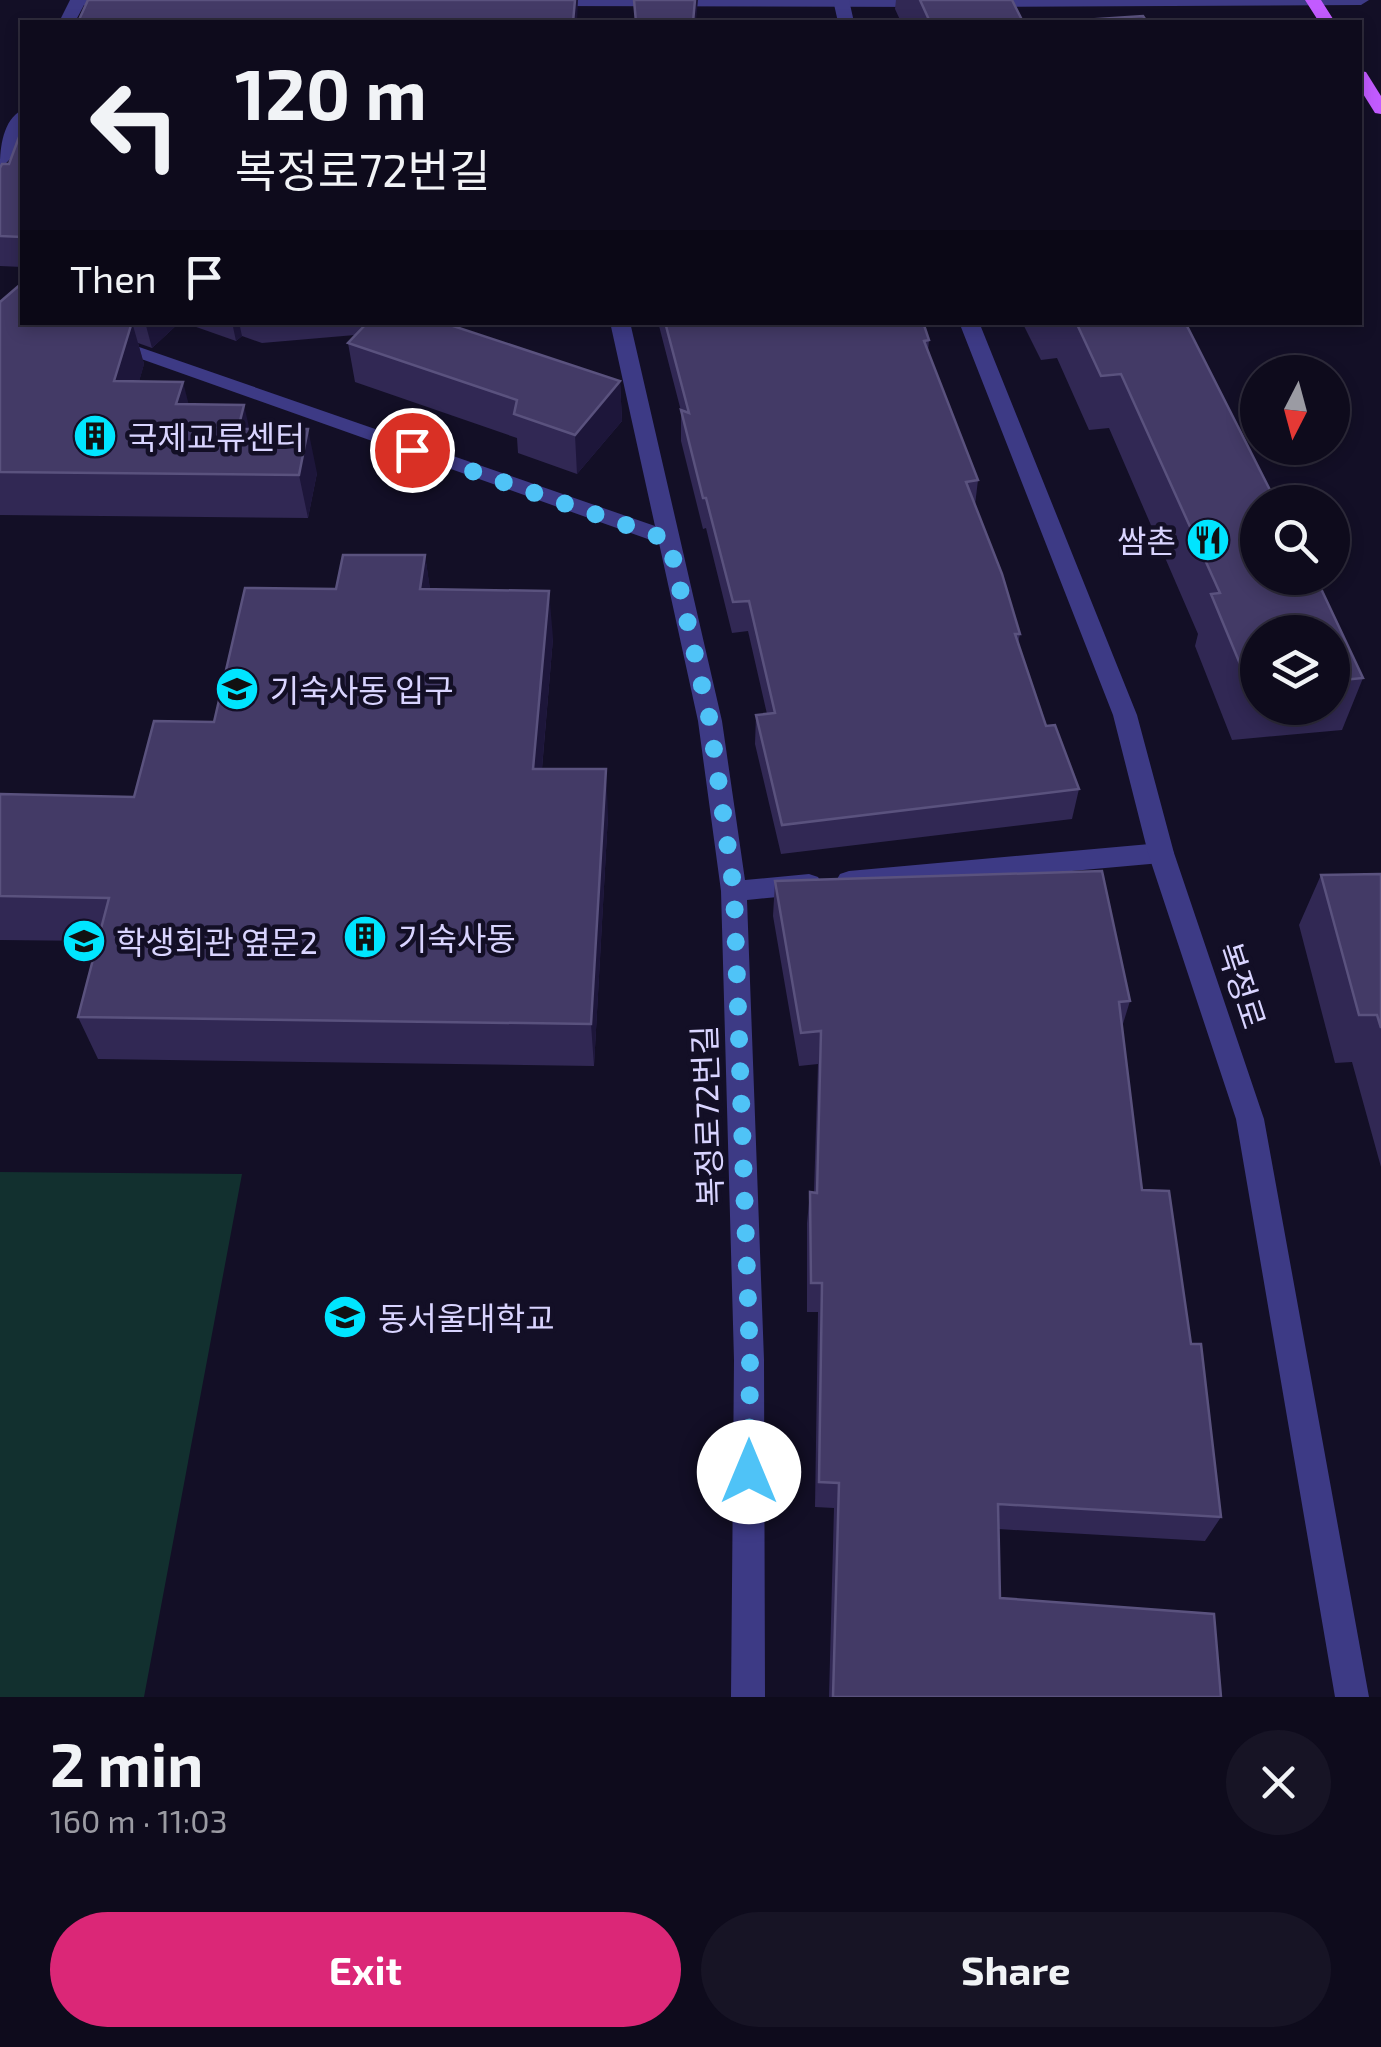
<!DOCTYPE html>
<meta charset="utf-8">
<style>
:root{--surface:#0e0b1c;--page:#171425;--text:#f1f3f6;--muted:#9b9ba3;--line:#2e2b3b;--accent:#db2777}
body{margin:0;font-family:"Exo 2","Noto Sans KR",sans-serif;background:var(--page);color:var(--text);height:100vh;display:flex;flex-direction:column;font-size:38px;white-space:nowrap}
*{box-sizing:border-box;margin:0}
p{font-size:32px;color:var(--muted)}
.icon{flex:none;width:55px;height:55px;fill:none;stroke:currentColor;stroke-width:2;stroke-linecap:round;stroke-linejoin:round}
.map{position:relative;height:1697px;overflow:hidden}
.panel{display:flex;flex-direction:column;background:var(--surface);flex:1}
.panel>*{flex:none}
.hud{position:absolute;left:20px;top:20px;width:1342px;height:305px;border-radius:0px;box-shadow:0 5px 15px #0003,0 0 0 2px var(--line);background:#0e0b1c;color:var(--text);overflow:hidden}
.needle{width:65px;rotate:186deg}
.controls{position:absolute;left:1240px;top:355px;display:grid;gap:20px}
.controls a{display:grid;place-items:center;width:110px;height:110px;border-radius:50%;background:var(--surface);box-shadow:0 5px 15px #0003,0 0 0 2px var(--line);font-size:50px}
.pin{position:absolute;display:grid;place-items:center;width:85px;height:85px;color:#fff;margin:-42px;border:5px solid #fff;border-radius:50%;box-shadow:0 2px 10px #0007}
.me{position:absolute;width:110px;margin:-55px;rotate:0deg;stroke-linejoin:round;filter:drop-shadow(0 0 8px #0008)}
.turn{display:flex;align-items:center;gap:35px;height:210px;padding:0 50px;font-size:45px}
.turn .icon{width:130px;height:130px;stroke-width:2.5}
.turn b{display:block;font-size:70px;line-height:85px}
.then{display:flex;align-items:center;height:95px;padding:0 50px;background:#0003;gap:20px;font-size:38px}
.round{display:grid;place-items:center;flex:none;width:105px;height:105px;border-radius:52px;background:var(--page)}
.summary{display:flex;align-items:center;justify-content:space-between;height:170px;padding:0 50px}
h1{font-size:60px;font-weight:700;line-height:75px}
.primary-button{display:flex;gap:20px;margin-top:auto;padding:20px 50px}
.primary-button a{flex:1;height:115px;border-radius:60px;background:var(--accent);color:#fff;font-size:40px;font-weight:700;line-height:115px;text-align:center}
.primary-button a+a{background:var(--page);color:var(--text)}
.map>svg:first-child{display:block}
.green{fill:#12302f}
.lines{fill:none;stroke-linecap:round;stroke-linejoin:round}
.minor{fill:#3d3a85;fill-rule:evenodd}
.tertiary{fill:#3d3a85;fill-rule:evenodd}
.primary{fill:#c25bff;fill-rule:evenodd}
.wall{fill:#312854;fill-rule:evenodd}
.shaded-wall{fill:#1d163a}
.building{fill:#433a66;stroke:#5a527e;stroke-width:2.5}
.route{stroke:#4fc3f7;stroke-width:18;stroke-dasharray:0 32.4}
.labels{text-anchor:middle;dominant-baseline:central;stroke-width:9;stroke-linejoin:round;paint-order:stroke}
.poi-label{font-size:32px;fill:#d9d4ff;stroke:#130f26;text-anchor:start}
.street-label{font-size:32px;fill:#d9d4ff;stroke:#130f26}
</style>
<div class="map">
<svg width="1381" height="1697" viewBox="0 0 1381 1697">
<rect width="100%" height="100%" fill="#130f26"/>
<path class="green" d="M 0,1172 L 242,1174 L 144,1697 L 0,1697 Z"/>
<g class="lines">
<path class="minor" d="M 70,0 L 129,0 L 121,5 L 84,5 L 75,22 L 59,22 Z
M 539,0 L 938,0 L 939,2 L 931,7 L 546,6 Z
M 974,0 L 1369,0 L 1361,5 L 981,7 L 975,5 Z
M 22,110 C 23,129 19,158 0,167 C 0,147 3,120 22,110 Z
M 37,322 L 67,322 L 655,526 L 610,322 L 630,322 L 722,721 L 745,880 L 809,874 L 818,877 L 822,884 L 818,891 L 809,894 L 747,900 L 764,1360 L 765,1697 L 731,1697 L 734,1360 L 721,891 L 698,721 L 659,543 Z
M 1161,843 L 1170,846 L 1174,853 L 1170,860 L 1161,863 L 849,891 L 840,888 L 836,881 L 840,874 L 849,871 Z"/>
<path class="tertiary" d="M 833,0 L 849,0 L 854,22 L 838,22 Z
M 959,322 L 979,322 L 1137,715 L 1174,853 L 1264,1119 L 1369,1697 L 1335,1697 L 1236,1119 L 1148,853 L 1113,715 Z"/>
<path class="primary" d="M 1305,0 L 1321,0 L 1335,22 L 1319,22 Z
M 1360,71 L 1366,72 L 1381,96 L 1381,114 L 1375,113 L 1360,89 Z"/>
</g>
<path class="wall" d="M 896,0 L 1012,0 L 1023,22 L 901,22 L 895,9 Z
M 22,129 L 22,267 L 0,266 L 0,168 L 9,164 Z
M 0,302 L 22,322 L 180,322 L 152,348 L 138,343 L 144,364 L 139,381 L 189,405 L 249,429 L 317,473 L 308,518 L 0,515 Z
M 182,322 L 517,322 L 456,327 L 620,381 L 622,421 L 577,474 L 518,453 L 517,438 L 355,382 L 348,343 L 355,335 L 262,343 L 242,336 L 236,341 Z
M 658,322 L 923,322 L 929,340 L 928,351 L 978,480 L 975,505 L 1020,634 L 1018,643 L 1046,726 L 1079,789 L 1072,819 L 781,854 L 755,744 L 756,715 L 767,714 L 748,631 L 732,633 L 706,528 L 703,529 L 681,441 L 681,411 Z
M 1022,322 L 1185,322 L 1363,678 L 1342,730 L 1232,740 L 1195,646 L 1198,634 L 1109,428 L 1089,430 L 1057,358 L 1041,360 ZM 1258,632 L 1332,632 L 1332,708 L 1258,708 Z
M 425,555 L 430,590 L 553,638 L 542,769 L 608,815 L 594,1066 L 98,1059 L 78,1017 L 97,941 L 0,940 L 0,794 L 134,797 L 214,722 L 336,589 Z
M 1381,874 L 1381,1167 L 1352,1062 L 1335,1063 L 1299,925 L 1321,875 Z
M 775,881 L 1130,1001 L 1122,1027 L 1142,1190 L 1191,1344 L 1221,1517 L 1205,1541 L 998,1529 L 1000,1598 L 1221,1697 L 829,1697 L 834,1508 L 815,1507 L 818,1312 L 807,1312 L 807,1223 L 810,1192 L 814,1192 L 818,1064 L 799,1066 L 773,916 Z"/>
<path class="shaded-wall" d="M 575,0 L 578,0 L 577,22 L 573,22 Z
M 695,0 L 698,0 L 696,22 L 693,22 Z
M 132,322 L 144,364 L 127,425 L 114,381 Z
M 145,322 L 180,322 L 152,348 Z
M 232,322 L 239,322 L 242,336 L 236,341 Z
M 620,381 L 622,421 L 577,474 L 575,435 Z
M 183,382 L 194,425 L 176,404 Z
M 244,405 L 254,449 L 238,429 Z
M 308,429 L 317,473 L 308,518 L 299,475 Z
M 425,555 L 432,602 L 420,589 Z
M 549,591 L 553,638 L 538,814 L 533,769 Z
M 606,769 L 608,815 L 594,1066 L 591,1024 Z"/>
<path class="building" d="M 88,0 L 575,0 L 573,22 L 78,22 Z
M 634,0 L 695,0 L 693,22 L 636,22 Z
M 920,0 L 1012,0 L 1023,22 L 930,22 Z
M 1143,16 L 1147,22 L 1052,22 Z
M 22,129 L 22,237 L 0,236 L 0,168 L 2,164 L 9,164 Z
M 22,283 L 22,322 L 132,322 L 114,381 L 183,382 L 176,404 L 244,405 L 238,429 L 308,429 L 299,475 L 0,472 L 0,302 Z
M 368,322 L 441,322 L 620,381 L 575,435 L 514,414 L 517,400 L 348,343 Z
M 665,322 L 923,322 L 929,340 L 924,341 L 978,480 L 966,482 L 1002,574 L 1020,634 L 1015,634 L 1046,726 L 1055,725 L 1079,789 L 782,825 L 756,715 L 775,713 L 749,601 L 733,602 L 706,498 L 703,498 L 681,410 L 689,413 Z
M 1076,322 L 1185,322 L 1276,502 L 1258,502 L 1258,578 L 1316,578 L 1363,678 L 1332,681 L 1332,632 L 1258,632 L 1258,688 L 1250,688 L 1211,594 L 1220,593 L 1121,374 L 1101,376 Z
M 343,555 L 425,555 L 420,589 L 549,591 L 533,769 L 606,769 L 591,1024 L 78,1017 L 109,898 L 0,896 L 0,794 L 134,797 L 154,721 L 214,722 L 245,588 L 336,589 Z
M 1102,871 L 1130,1001 L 1119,1002 L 1142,1190 L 1169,1191 L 1191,1344 L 1201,1344 L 1221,1517 L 998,1504 L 1000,1598 L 1214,1614 L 1221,1697 L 833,1697 L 839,1483 L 819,1482 L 822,1283 L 811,1283 L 810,1192 L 817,1193 L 821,1031 L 801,1033 L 775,881 Z
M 1381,874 L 1381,1028 L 1377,1015 L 1359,1015 L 1321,875 Z"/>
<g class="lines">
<path class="route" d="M 412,450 L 669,540 L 710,721 L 734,891 L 750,1360 L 749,1472"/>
</g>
<defs>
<g id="building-disc" transform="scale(2.25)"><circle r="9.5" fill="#00e5ff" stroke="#130f26"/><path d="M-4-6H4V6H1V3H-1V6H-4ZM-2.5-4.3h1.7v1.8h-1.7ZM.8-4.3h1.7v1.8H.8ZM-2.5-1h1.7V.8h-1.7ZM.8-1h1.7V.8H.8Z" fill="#111"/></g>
<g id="restaurant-disc" transform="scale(2.25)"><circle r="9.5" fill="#00e5ff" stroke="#130f26"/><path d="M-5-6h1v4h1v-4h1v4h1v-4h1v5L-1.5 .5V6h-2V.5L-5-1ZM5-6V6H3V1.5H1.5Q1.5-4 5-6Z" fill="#111"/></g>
<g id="school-disc" transform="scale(2.25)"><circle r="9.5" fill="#00e5ff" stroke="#130f26"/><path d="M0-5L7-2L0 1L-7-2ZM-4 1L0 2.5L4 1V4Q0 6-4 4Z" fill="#111"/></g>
<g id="university-disc" transform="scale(2.25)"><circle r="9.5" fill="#00e5ff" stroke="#130f26"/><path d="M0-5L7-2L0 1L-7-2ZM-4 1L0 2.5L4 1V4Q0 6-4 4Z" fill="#111"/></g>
</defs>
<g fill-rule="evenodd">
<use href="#building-disc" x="95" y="436"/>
<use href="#restaurant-disc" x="1208" y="540"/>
<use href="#school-disc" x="237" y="689"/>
<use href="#building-disc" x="365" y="937"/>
<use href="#school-disc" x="84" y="941"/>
<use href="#university-disc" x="345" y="1317"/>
</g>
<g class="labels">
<g class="poi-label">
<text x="128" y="436">국제교류센터</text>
<text x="1176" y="540" text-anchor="end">쌈촌</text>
<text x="270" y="689">기숙사동 입구</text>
<text x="398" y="937">기숙사동</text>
<text x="116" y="941">학생회관 옆문2</text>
<text x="378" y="1317">동서울대학교</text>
</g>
<g class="street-label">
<text transform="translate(1243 985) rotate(72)">복정로</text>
<text transform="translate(706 1116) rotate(-92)">복정로72번길</text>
</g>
</g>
</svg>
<div class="controls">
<a><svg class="needle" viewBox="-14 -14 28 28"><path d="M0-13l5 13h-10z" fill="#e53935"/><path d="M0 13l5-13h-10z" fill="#9b9ba3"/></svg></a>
<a><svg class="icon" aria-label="search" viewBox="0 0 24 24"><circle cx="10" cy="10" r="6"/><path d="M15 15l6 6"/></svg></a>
<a><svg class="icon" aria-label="layers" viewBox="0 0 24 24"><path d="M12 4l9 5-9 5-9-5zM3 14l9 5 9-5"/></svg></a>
</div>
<div class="pin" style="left:412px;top:450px;background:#d93025"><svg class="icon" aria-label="arrive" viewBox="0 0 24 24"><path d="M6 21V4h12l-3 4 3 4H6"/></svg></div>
<svg class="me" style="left:749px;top:1472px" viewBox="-20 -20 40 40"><circle r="19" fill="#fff"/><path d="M0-13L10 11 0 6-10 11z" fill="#4fc3f7"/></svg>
<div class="hud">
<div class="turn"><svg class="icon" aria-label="left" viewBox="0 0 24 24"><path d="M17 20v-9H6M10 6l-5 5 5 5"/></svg><div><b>120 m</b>복정로72번길</div></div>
<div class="then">Then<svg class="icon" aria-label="arrive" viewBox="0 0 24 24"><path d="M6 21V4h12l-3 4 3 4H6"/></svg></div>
</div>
</div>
<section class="panel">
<div class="summary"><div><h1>2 min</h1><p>160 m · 11:03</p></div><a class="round"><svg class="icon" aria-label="close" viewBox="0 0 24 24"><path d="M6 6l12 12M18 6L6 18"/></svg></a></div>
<div class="primary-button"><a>Exit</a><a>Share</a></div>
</section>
